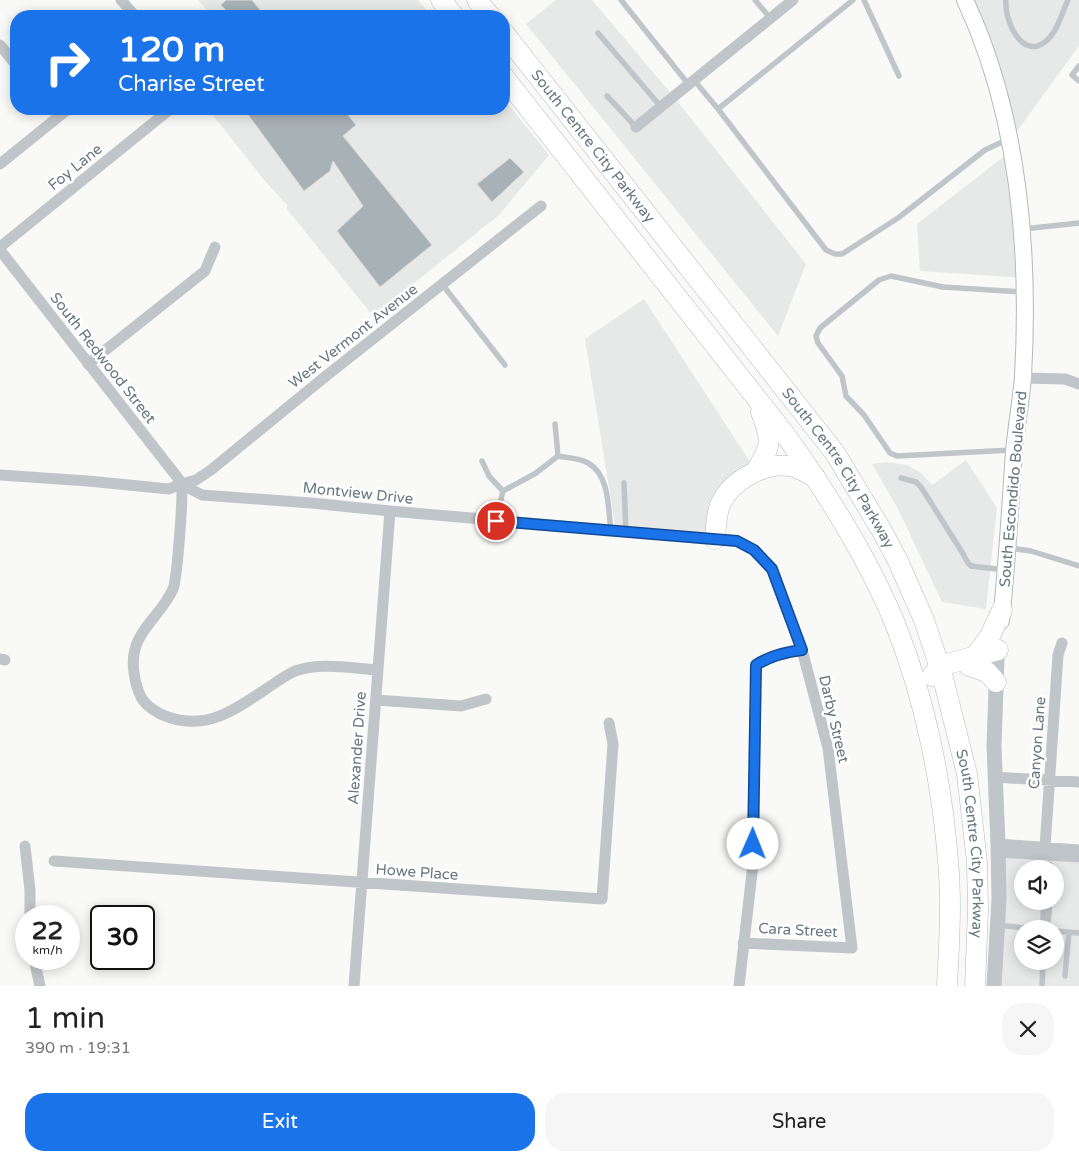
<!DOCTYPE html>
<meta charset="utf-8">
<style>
:root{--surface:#fff;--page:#f6f6f6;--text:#222;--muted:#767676;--accent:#1a73e8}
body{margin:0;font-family:"Varela Round",sans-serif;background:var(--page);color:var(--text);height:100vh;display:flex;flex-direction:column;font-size:19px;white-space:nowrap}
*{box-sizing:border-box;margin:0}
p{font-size:16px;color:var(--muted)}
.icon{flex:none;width:28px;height:28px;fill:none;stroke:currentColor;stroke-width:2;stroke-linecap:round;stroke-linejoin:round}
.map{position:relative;height:986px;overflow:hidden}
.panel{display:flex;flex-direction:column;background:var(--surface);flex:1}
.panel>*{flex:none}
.guide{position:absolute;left:10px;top:10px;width:500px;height:105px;border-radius:20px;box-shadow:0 2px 12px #0003;background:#1a73e8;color:#fff;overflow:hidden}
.tools{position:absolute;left:1014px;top:860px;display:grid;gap:10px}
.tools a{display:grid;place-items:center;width:50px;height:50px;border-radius:50%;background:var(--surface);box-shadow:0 2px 12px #0003;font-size:25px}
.speed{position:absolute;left:15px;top:905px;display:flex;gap:10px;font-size:25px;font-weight:700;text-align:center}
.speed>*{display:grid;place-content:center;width:65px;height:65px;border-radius:50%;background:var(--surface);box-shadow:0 2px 12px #0003;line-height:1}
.speed small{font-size:12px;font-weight:400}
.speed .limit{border:2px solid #111;border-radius:8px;background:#fff;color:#111}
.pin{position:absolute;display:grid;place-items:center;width:42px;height:42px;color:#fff;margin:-21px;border:2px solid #fff;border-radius:50%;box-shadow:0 1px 5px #0007}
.me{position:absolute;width:55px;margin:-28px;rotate:1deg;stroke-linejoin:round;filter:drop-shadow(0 0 4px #0008)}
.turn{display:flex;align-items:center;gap:18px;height:105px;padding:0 25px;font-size:22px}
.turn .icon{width:65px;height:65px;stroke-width:2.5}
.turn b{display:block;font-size:35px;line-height:42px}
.round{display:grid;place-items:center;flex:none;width:52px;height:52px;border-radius:20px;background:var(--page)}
.head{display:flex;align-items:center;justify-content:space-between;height:85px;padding:0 25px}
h1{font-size:30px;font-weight:600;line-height:38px}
.action{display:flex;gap:10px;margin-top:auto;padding:10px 25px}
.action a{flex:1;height:58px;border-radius:20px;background:var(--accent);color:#fff;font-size:20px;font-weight:600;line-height:58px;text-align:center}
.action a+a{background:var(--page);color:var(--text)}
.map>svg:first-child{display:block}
.built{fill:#e7e9e8;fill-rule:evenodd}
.building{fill:#a8b1b6;stroke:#dbdbd9}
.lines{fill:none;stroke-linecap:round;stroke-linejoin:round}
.secondary-casing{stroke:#b3b9bd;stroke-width:18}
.trunk-casing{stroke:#b4b9bc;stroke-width:21}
.service{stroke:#c0c5c9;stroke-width:5.5}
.minor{stroke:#c0c5c9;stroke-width:11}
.tertiary{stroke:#c0c5c9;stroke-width:15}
.secondary{stroke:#fff;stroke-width:16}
.trunk{stroke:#fff;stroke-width:20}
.route-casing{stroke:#114b97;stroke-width:12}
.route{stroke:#1a73e8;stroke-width:9}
.labels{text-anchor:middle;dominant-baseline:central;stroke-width:5;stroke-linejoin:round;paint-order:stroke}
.street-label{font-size:15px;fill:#667781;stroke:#fff}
</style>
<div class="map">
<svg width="1079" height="986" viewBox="0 0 1079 986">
<rect width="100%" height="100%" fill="#f9f9f7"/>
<path class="built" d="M 198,0 L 418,0 L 431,16 L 212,16 Z
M 556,0 L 592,0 L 674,97 L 806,264 L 778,336 L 526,24 Z
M 965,0 L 1079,0 L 1079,46 L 1009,142 Z
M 504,99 L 549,155 L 499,215 L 373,316 L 287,209 L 287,205 L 265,181 L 208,109 L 504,109 Z
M 1011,151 L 1024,278 L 920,271 L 917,224 Z
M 644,299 L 756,471 L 735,485 L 715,539 L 616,531 L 585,339 Z
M 966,460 L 997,508 L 986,609 L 942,602 L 898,509 L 872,464 L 885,462 L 907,465 L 920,472 L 932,485 Z
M 998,844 L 1079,850 L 1079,986 L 994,986 ZM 1022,869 L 1055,869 L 1055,901 L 1022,901 ZM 1022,929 L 1055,929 L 1055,961 L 1022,961 Z"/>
<path class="building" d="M 226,0 L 252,0 L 265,16 L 231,16 L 221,5 Z
M 244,109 L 343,109 L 356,125 L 343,136 L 432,245 L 380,287 L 337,231 L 363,206 L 333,161 L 330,171 L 304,191 Z
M 510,158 L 524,172 L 492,202 L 477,184 Z"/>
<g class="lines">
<g class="secondary-casing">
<path id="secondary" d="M 965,0 C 1019,115 1030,251 1023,377 C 1021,402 1016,427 1014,452 C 1010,508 1007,565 1001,621"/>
</g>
<g class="trunk-casing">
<g id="trunk">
<path d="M 441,0 L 454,16"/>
<path d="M 477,0 L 490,16"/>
<path id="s1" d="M 504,33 L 835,453 L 882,531 L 898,561 L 924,620 L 942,674 L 967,774 L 977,862 L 978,910 L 975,986"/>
<path d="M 504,77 L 787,437 C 829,496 869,559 896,626 C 925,699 942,783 948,861 C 952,903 949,945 947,986"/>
<path d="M 756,471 C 772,444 772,441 761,412"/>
<path d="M 715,539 C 716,528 716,516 720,505 C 731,480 767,460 794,467 C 801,469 808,474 815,477"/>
<path d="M 975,656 L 990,636 L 1002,610"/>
<path d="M 969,666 L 987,672 L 996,682"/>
<path d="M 932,676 L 940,666 L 998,650"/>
</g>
</g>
<path class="service" d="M 621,0 L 689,85
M 755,0 L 771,19
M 864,0 L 899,76
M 1006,0 C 1004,19 1021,60 1045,42 C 1057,33 1062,13 1068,0
M 598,33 L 661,107
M 1079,66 L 1072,75 L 1079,81
M 694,80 L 718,109 L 826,250 L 835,254 L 842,254 L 898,218 L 985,150 L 1000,143 L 1008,142
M 607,96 L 636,127
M 718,109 L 853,0
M 1023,229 L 1079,223
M 442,284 L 505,365
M 1012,450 L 897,456 L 890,453 L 864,415 L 846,396 L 842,376 L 818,343 L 816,336 L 820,328 L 879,280 L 891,276 L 943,287 L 1023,292
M 558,456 C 567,458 581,458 588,463 C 610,475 608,509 611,531
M 482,461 L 489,476 L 503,491
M 901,478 L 916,482 L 921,487 L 962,552 L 968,563 L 971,566 L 1005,570
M 624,483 L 626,532
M 496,521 L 503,491 L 536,473 L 558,456 L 555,424
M 1010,548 L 1031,551 L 1079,566
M 998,925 L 1033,929
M 1055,931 L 1079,933
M 1065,976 L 1069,932
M 1042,986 L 1043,961"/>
<path class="minor" d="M 121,0 L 135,16
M 0,45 L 16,65
M 636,127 L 793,0
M 0,164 L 68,109
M 0,247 L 169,110
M 0,250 L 170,468 C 174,473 179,478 181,484 C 184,492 177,579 173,589 C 159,620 128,633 134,672 C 135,681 137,689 141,697 C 146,706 158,714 168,717 C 211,732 241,705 275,683 C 281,679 288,674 295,671 C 320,662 351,668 377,670
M 88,364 L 205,271 L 215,247
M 1023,378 L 1065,379 L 1079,384
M 0,475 L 88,481 L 169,489 L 181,484 L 202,495 L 311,503 L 390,511 L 737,541 L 754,550 L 772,569 L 802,650 L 828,748 L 852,948 L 743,943
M 181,484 L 196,480 L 211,470 L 326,376 L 541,206
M 0,659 L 5,660
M 376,700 L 461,706 L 486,699
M 994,777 L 1079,782
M 998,844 L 1079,850
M 25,846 L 30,890 L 30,916
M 1045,847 L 1058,655 L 1062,643
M 999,852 L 1079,857
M 54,861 L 602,899 L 613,744 L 609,723
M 1048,869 L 1049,867
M 1045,929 L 1047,901
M 34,959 L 40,986
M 354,986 L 390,511
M 739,986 L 753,864 L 756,665 C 770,656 785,653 802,650"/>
<path class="tertiary" d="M 994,986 L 999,899 L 998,844 L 994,746 L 997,659"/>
<use href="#secondary" class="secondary"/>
<use href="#trunk" class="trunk"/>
</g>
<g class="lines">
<g class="route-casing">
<path id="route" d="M 496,521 L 737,541 L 754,550 L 772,569 L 802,650 C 785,652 770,656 756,665 L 753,844"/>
</g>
<use href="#route" class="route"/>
</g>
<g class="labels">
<g class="street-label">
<text stroke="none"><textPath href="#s1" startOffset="144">South Centre City Parkway</textPath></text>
<text transform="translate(75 167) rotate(-39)">Foy Lane</text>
<text transform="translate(353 336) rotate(-38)">West Vermont Avenue</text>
<text transform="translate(103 358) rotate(52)">South Redwood Street</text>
<text stroke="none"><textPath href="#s1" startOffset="549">South Centre City Parkway</textPath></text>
<text transform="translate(1013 489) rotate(-85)">South Escondido Boulevard</text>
<text transform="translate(358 493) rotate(6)">Montview Drive</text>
<text transform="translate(834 719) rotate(77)">Darby Street</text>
<text transform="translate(1037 743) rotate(-86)">Canyon Lane</text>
<text transform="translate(357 748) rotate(-86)">Alexander Drive</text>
<text stroke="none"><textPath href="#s1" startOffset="954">South Centre City Parkway</textPath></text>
<text transform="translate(417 872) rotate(4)">Howe Place</text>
<text transform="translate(798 930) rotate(3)">Cara Street</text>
</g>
</g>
</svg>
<div class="tools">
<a><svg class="icon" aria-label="sound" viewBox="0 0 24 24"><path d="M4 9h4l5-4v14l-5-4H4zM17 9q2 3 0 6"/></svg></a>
<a><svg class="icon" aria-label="layers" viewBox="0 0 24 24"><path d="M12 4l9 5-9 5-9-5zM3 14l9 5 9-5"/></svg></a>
</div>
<div class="speed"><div>22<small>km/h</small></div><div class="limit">30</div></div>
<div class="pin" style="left:496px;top:521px;background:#d93025"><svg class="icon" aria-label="arrive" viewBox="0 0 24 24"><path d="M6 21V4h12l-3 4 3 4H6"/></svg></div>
<svg class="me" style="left:753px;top:844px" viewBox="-20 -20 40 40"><circle r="19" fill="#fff"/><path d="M0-13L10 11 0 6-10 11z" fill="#1a73e8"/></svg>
<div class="guide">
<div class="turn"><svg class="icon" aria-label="right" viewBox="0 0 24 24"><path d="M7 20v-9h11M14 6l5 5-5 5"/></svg><div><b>120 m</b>Charise Street</div></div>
</div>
</div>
<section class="panel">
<div class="head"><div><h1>1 min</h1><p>390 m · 19:31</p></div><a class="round"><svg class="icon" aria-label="close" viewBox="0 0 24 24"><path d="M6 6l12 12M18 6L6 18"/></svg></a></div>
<div class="action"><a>Exit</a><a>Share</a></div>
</section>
